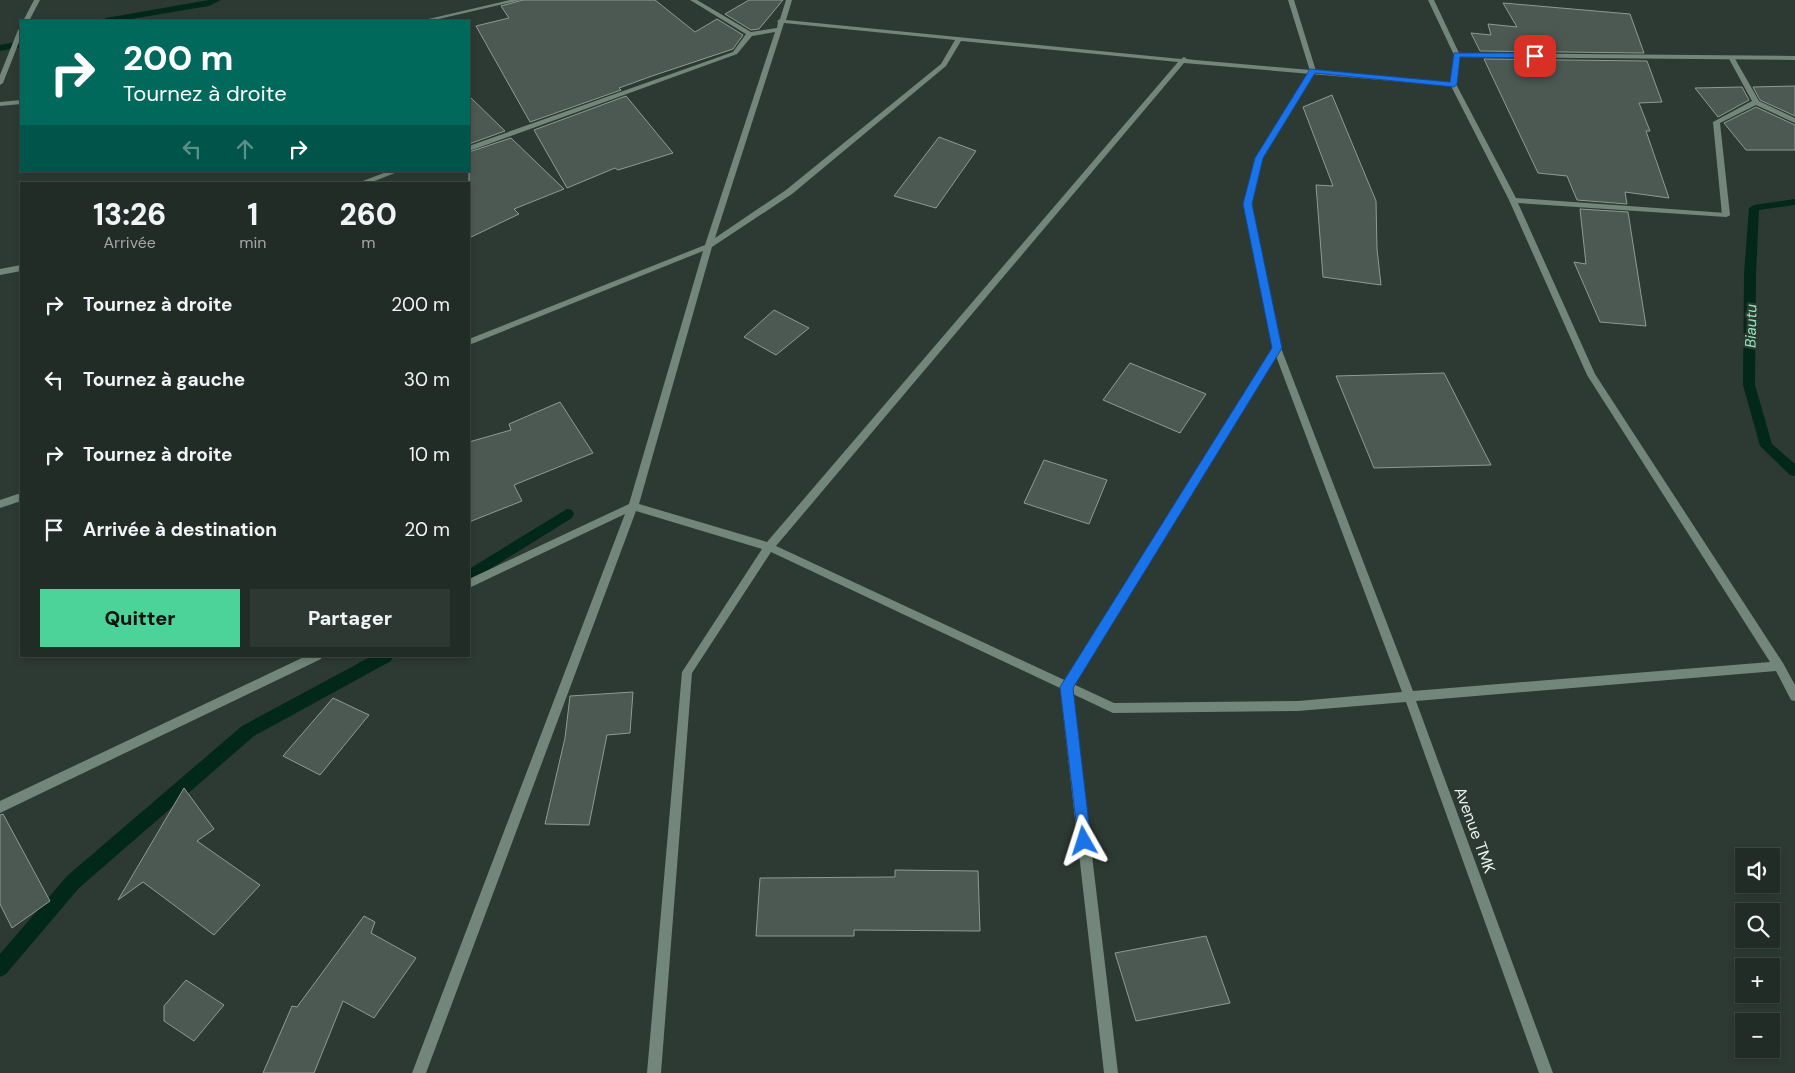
<!DOCTYPE html>
<html lang="fr">
<meta charset="utf-8">
<style>
:root{--surface:#222c26;--page:#2e3832;--text:#f1f3f6;--muted:#a2a7a7;--line:#3f4843;--accent:#4cd39a}
body{margin:0;font-family:"DM Sans",sans-serif;background:var(--page);color:var(--text);height:100vh;display:flex;flex-direction:column;font-size:19px;white-space:nowrap}
*{box-sizing:border-box;margin:0}
p{font-size:16px;color:var(--muted)}
.icon{flex:none;width:28px;height:28px;fill:none;stroke:currentColor;stroke-width:2;stroke-linecap:round;stroke-linejoin:round}
.map{position:relative;flex:1;overflow:hidden}
.side{position:absolute;left:20px;top:182px;width:450px;height:475px;display:flex;flex-direction:column;background:var(--surface);border-radius:0px;box-shadow:0 2px 8px #0003,0 0 0 1px var(--line)}
.side>*{flex:none}
.hud{position:absolute;left:20px;top:20px;width:450px;height:152px;border-radius:0px;box-shadow:0 2px 8px #0003,0 0 0 1px var(--line);background:#00695c;color:#fff;overflow:hidden}
.controls{position:absolute;left:1735px;top:848px;display:grid;gap:10px}
.controls a{display:grid;place-items:center;width:45px;height:45px;border-radius:0px;background:var(--surface);box-shadow:0 2px 8px #0003,0 0 0 1px var(--line);font-size:25px}
.pin{position:absolute;display:grid;place-items:center;width:42px;height:42px;color:#fff;margin:-21px;border-radius:10px;box-shadow:0 2px 8px #0006}
.me{position:absolute;width:55px;margin:-28px;rotate:354deg;stroke-linejoin:round;filter:drop-shadow(0 0 4px #0008)}
.turn{display:flex;align-items:center;gap:18px;height:105px;padding:0 20px;font-size:22px}
.turn .icon{width:65px;height:65px;stroke-width:2.5}
.turn b{display:block;font-size:35px;line-height:42px}
.lanes{display:flex;align-items:center;height:48px;padding:0 20px;background:#0003;justify-content:center;gap:25px;direction:ltr}
.lanes .off{opacity:.35}
.eta{display:flex;justify-content:space-evenly;align-items:center;height:85px;text-align:center}
.eta b{font-size:30px;font-weight:800;line-height:35px}
.cta{display:flex;gap:10px;margin-top:auto;padding:10px 20px}
.cta a{flex:1;height:58px;border-radius:0px;background:var(--accent);color:#111;font-size:20px;font-weight:800;line-height:58px;text-align:center}
.cta a+a{background:var(--page);color:var(--text)}
ul{padding:0;list-style:none}
li{display:flex;align-items:center;gap:15px;height:75px;padding:0 20px}
li div{flex:1}
li b{display:block;font-size:19px}
li em{font-style:normal}
.map>svg:first-child{display:block}
.lines{fill:none;stroke-linecap:round;stroke-linejoin:round}
.stream{fill:#012818;fill-rule:evenodd}
.building{fill:#4c5952;stroke:#8d9b93}
.service{fill:#72867b;fill-rule:evenodd}
.minor{fill:#72867b;fill-rule:evenodd}
.tertiary{fill:#72867b;fill-rule:evenodd}
.route{fill:#1a73e8;stroke:#114b97}
.labels{text-anchor:middle;dominant-baseline:central;stroke-width:4.5;stroke-linejoin:round;paint-order:stroke}
.water-label{font-size:15px;font-style:italic;fill:#96e5bd;stroke:#2d3a33}
.near-street-label{font-size:16px;fill:#e9f1ed;stroke:#2d3a33}
</style>
<div class="map">
<svg width="1795" height="1073" viewBox="0 0 1795 1073">
<rect width="100%" height="100%" fill="#2d3a33"/>
<g class="lines">
<path class="stream" d="M 209,0 L 221,0 L 209,6 L 119,21 L 102,21 L 106,18 Z
M 21,41 L 21,47 L 0,51 L 0,45 Z
M 1795,199 L 1795,205 L 1759,210 L 1756,274 L 1755,385 L 1772,444 L 1795,464 L 1795,476 L 1790,475 L 1760,446 L 1743,385 L 1744,274 L 1749,208 L 1754,205 Z
M 567,509 L 572,510 L 574,514 L 572,518 L 469,582 L 469,569 Z
M 372,656 L 393,656 L 391,661 L 254,736 L 79,888 L 6,974 L 0,977 L 0,954 L 67,876 L 242,726 Z"/>
</g>
<path class="building" d="M 523,0 L 655,0 L 695,32 L 717,19 L 743,35 L 733,49 L 652,76 L 619,88 L 621,90 L 530,122 L 476,26 L 509,18 L 501,6 Z
M 749,0 L 783,0 L 759,29 L 751,30 L 725,14 Z
M 1503,3 L 1630,14 L 1644,53 L 1480,51 L 1471,33 L 1491,35 L 1488,24 L 1517,27 Z
M 1484,59 L 1647,61 L 1662,102 L 1639,103 L 1650,131 L 1646,131 L 1669,198 L 1625,192 L 1627,204 L 1577,200 L 1567,176 L 1538,173 Z
M 1795,86 L 1795,116 L 1760,100 L 1753,87 Z
M 1742,87 L 1749,100 L 1718,117 L 1695,88 Z
M 1332,95 L 1376,201 L 1377,249 L 1381,285 L 1323,277 L 1316,185 L 1333,186 L 1303,107 Z
M 469,96 L 505,131 L 469,144 Z
M 626,96 L 673,153 L 618,170 L 615,168 L 567,188 L 534,130 Z
M 1756,107 L 1795,125 L 1795,150 L 1746,150 L 1724,123 Z
M 939,137 L 976,151 L 936,208 L 894,196 Z
M 511,138 L 564,189 L 514,209 L 519,214 L 469,238 L 469,152 Z
M 1580,209 L 1628,212 L 1646,326 L 1600,322 L 1574,262 L 1586,264 Z
M 774,310 L 809,328 L 776,355 L 744,337 Z
M 1130,363 L 1206,394 L 1180,433 L 1103,400 Z
M 1444,373 L 1491,465 L 1374,468 L 1336,376 Z
M 560,402 L 593,453 L 514,485 L 522,501 L 469,522 L 469,442 L 511,430 L 509,424 Z
M 1044,460 L 1107,480 L 1089,524 L 1024,503 Z
M 633,692 L 630,733 L 607,735 L 589,825 L 545,824 L 565,738 L 570,696 Z
M 333,698 L 369,715 L 320,775 L 283,756 Z
M 184,788 L 214,829 L 197,841 L 260,885 L 214,935 L 143,882 L 118,900 Z
M 3,814 L 50,901 L 12,928 L 0,904 L 0,815 Z
M 895,870 L 978,871 L 980,931 L 854,930 L 854,936 L 756,936 L 760,878 L 895,877 Z
M 364,916 L 375,922 L 371,933 L 416,958 L 374,1018 L 343,1001 L 314,1073 L 263,1073 L 292,1006 L 297,1007 Z
M 1206,936 L 1230,1003 L 1136,1021 L 1115,953 Z
M 186,980 L 224,1005 L 194,1041 L 164,1021 L 164,1006 Z"/>
<g class="lines">
<path class="service" d="M 1729,56 L 1734,57 L 1759,101 L 1795,118 L 1795,123 L 1756,105 L 1720,123 L 1730,215 L 1726,217 L 1722,215 L 1713,122 L 1752,101 L 1728,57 Z"/>
<path class="minor" d="M 34,0 L 40,0 L 29,21 L 23,21 Z
M 510,0 L 521,0 L 430,21 L 420,21 Z
M 690,0 L 697,0 L 751,32 L 777,28 L 778,22 L 777,21 L 780,19 L 786,0 L 792,0 L 786,20 L 1181,59 L 1184,57 L 1187,59 L 1195,60 L 1450,82 L 1454,55 L 1428,0 L 1434,0 L 1459,53 L 1795,56 L 1795,60 L 1460,57 L 1456,84 L 1516,198 L 1726,213 L 1730,215 L 1726,217 L 1518,203 L 1595,374 L 1783,663 L 1795,685 L 1795,701 L 1791,700 L 1776,671 L 1416,701 L 1553,1073 L 1539,1073 L 1406,702 L 1298,711 L 1113,713 L 771,552 L 692,673 L 661,1073 L 647,1073 L 682,672 L 762,549 L 636,511 L 426,1073 L 412,1073 L 625,514 L 469,588 L 469,579 L 629,504 L 703,251 L 469,345 L 469,339 L 705,245 L 775,32 L 752,36 L 737,54 L 472,150 L 469,150 L 469,146 L 733,52 L 746,34 ZM 784,23 L 955,40 L 941,64 L 786,190 L 715,238 ZM 961,41 L 1178,62 L 767,542 L 639,504 L 712,247 L 792,194 L 946,66 ZM 1184,63 L 1451,86 L 1509,200 L 1587,375 L 1770,662 L 1413,691 L 1281,348 L 1277,345 L 1273,348 L 1402,692 L 1298,701 L 1114,703 L 776,546 Z
M 21,28 L 21,37 L 3,83 L 0,85 L 0,75 L 18,30 Z
M 21,100 L 21,104 L 0,106 L 0,102 Z
M 389,171 L 400,171 L 367,184 L 355,184 Z
M 21,265 L 21,271 L 0,275 L 0,269 Z
M 21,493 L 21,501 L 0,508 L 0,500 Z
M 306,656 L 322,656 L 321,659 L 0,813 L 0,801 Z"/>
<path class="tertiary" d="M 1288,0 L 1294,0 L 1316,71 L 1263,158 L 1252,204 L 1281,348 L 1072,688 L 1118,1073 L 1104,1073 L 1060,687 L 1273,348 L 1244,204 L 1255,158 L 1310,71 Z"/>
</g>
<path class="route" d="M 1454,53 L 1535,53 L 1539,56 L 1535,58 L 1460,57 L 1457,84 L 1454,87 L 1315,73 L 1263,158 L 1252,204 L 1282,348 L 1073,688 L 1091,841 L 1089,846 L 1084,848 L 1079,846 L 1060,687 L 1272,348 L 1243,204 L 1255,158 L 1310,69 L 1450,82 Z"/>
<g class="labels">
<g class="water-label">
<text transform="translate(1751 326) rotate(-89)">Biautu</text>
</g>
<g class="near-street-label">
<text transform="translate(1475 830) rotate(70)">Avenue TMK</text>
</g>
</g>
</svg>
<div class="controls">
<a><svg class="icon" aria-label="sound" viewBox="0 0 24 24"><path d="M4 9h4l5-4v14l-5-4H4zM17 9q2 3 0 6"/></svg></a>
<a><svg class="icon" aria-label="search" viewBox="0 0 24 24"><circle cx="10" cy="10" r="6"/><path d="M15 15l6 6"/></svg></a>
<a>+</a>
<a>−</a>
</div>
<div class="pin" style="left:1535px;top:56px;background:#d93025"><svg class="icon" aria-label="arrive" viewBox="0 0 24 24"><path d="M6 21V4h12l-3 4 3 4H6"/></svg></div>
<svg class="me" style="left:1084px;top:841px" viewBox="-20 -20 40 40"><path d="M0-17L14 15 0 8-14 15z" fill="#1a73e8" stroke="#fff" stroke-width="4"/></svg>
<div class="hud">
<div class="turn"><svg class="icon" aria-label="right" viewBox="0 0 24 24"><path d="M7 20v-9h11M14 6l5 5-5 5"/></svg><div><b>200 m</b>Tournez à droite</div></div>
<div class="lanes"><svg class="icon off" aria-label="left" viewBox="0 0 24 24"><path d="M17 20v-9H6M10 6l-5 5 5 5"/></svg><svg class="icon off" aria-label="ahead" viewBox="0 0 24 24"><path d="M12 20V5M6 11l6-6 6 6"/></svg><svg class="icon" aria-label="right" viewBox="0 0 24 24"><path d="M7 20v-9h11M14 6l5 5-5 5"/></svg></div>
</div>
<section class="side">
<div class="eta">
<div><b>13:26</b><p>Arrivée</p></div>
<div><b>1</b><p>min</p></div>
<div><b>260</b><p>m</p></div>
</div>
<ul>
<li><svg class="icon" aria-label="right" viewBox="0 0 24 24"><path d="M7 20v-9h11M14 6l5 5-5 5"/></svg><div><b>Tournez à droite</b></div><em>200 m</em></li>
<li><svg class="icon" aria-label="left" viewBox="0 0 24 24"><path d="M17 20v-9H6M10 6l-5 5 5 5"/></svg><div><b>Tournez à gauche</b></div><em>30 m</em></li>
<li><svg class="icon" aria-label="right" viewBox="0 0 24 24"><path d="M7 20v-9h11M14 6l5 5-5 5"/></svg><div><b>Tournez à droite</b></div><em>10 m</em></li>
<li><svg class="icon" aria-label="arrive" viewBox="0 0 24 24"><path d="M6 21V4h12l-3 4 3 4H6"/></svg><div><b>Arrivée à destination</b></div><em>20 m</em></li>
</ul>
<div class="cta"><a>Quitter</a><a>Partager</a></div>
</section>
</div>
